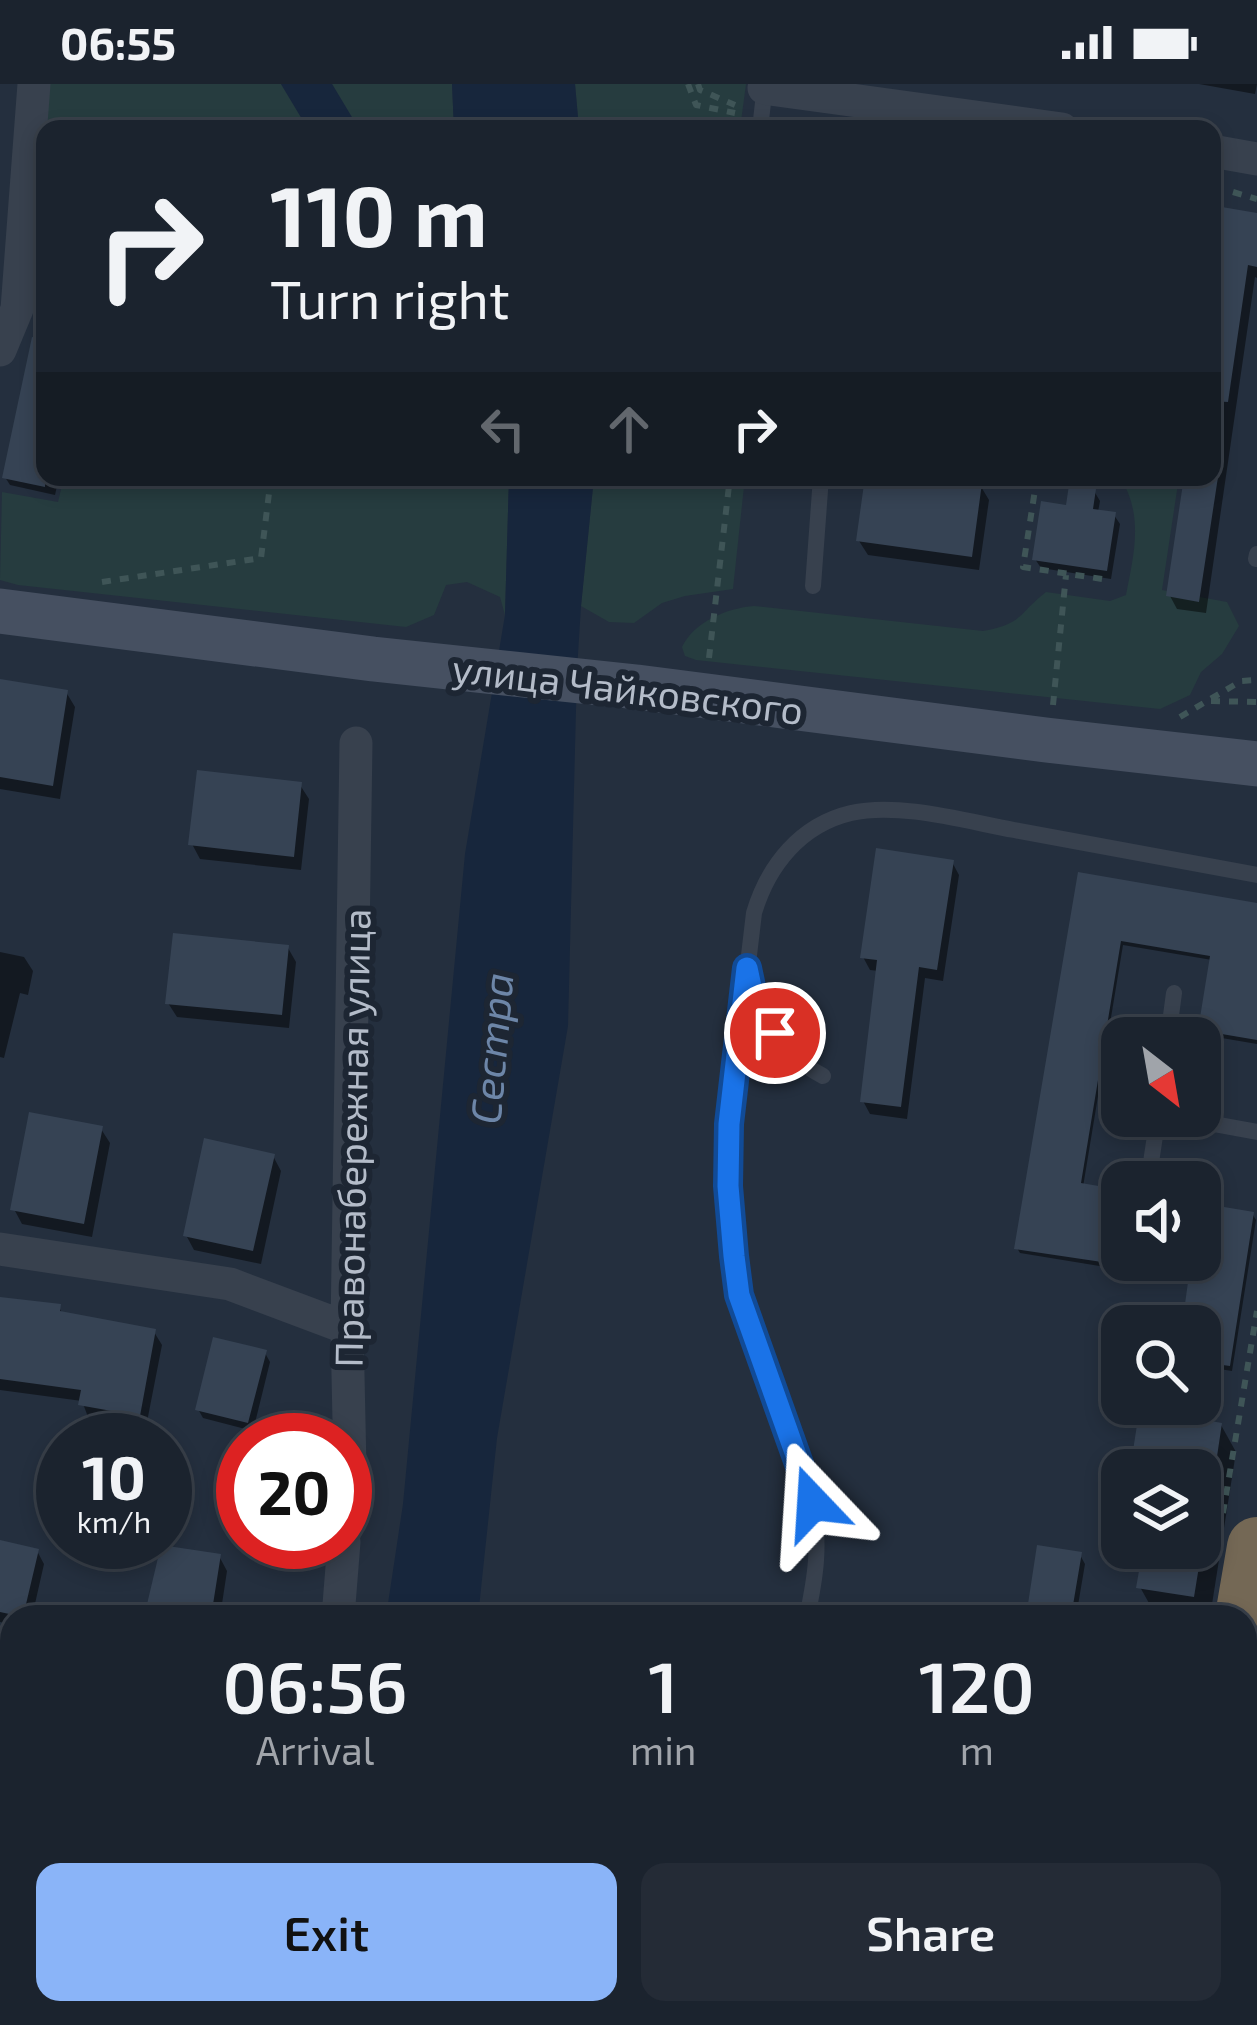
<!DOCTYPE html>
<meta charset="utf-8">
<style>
:root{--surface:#1b232e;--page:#242b36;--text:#f1f3f6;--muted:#a0a4aa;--line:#39404a;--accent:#8ab4f8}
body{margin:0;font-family:"Exo 2",sans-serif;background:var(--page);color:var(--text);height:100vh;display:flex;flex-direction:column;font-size:45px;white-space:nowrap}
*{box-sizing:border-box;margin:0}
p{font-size:39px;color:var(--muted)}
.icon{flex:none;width:66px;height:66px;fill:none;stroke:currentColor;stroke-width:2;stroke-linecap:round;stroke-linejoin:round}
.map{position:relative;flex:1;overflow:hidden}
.panel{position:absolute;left:0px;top:1521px;width:1257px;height:420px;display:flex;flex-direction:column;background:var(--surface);border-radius:36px 36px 0 0;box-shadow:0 6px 18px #0003,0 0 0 3px var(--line)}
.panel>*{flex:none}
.top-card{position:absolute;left:36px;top:36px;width:1185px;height:366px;border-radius:24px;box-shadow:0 6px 18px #0003,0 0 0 3px var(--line);background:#1b232e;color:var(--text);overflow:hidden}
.needle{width:78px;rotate:149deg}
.tools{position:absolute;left:1101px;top:933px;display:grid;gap:24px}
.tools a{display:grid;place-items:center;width:120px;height:120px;border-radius:24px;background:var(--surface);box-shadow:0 6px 18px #0003,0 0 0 3px var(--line);font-size:60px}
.speed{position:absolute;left:36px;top:1329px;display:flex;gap:24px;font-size:60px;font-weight:700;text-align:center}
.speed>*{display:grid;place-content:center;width:156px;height:156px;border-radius:50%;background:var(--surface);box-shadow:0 6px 18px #0003,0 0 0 3px var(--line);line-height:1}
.speed small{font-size:30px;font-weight:400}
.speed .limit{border:18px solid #d22;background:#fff;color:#111}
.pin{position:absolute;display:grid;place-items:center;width:102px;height:102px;color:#fff;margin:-51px;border:6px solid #fff;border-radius:50%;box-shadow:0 3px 12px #0007}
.me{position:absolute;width:132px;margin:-66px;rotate:340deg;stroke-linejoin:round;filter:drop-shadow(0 0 9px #0008)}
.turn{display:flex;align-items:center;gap:42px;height:252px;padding:0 36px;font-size:54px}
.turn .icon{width:156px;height:156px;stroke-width:2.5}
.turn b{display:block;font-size:84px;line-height:102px}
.lanes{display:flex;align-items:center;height:114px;padding:0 36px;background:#0003;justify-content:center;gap:60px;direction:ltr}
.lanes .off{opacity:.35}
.eta{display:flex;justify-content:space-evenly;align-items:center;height:204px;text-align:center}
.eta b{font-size:72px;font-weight:600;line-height:84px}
.primary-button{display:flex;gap:24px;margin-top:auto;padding:24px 36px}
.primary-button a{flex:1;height:138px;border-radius:24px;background:var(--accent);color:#111;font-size:48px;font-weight:600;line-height:138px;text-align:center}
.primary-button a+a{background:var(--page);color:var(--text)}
.status{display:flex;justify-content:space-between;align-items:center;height:84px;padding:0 60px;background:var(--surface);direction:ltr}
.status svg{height:33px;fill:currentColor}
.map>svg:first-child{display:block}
.green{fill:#263c3f}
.water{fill:#17263c}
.shadow{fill:#0007}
.building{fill:#364354}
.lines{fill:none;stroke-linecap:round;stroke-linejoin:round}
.path{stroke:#3f5557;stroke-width:6;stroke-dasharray:9 9;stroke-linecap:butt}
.lane{stroke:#38414e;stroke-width:16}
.street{stroke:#38414e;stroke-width:33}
.secondary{stroke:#465061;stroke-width:45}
.highway{stroke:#746855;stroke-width:60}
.route-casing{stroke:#114b97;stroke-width:30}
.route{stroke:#1a73e8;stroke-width:21}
.labels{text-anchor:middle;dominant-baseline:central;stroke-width:12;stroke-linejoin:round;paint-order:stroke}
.street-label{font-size:39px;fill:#b4bcc9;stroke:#1d2633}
.water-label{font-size:42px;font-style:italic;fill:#6d86a8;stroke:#1d2633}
</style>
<div class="status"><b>06:55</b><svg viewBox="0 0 49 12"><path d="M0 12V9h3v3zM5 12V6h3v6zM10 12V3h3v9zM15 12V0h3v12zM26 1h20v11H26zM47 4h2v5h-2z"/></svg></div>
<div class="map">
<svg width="1257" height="1941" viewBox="0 0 1257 1941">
<rect width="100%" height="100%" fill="#242f3e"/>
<path class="green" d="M 34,0 L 281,0 L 308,45 L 45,45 L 45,88 L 29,85 Z
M 332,0 L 452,0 L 454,45 L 359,45 Z
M 575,0 L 746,0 L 740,45 L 579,45 Z
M 64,393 L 509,393 L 505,531 L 500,513 L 467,498 L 446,501 L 434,531 L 406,543 L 18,501 L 0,496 L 2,408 L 58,418 Z
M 594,393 L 745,393 L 733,505 L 685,512 L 662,519 L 634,539 L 609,538 L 581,522 Z
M 1120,393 L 1179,393 L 1162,506 L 1227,518 L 1239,542 L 1222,570 L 1201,588 L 1190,611 L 1160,625 L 696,576 L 685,572 L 682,563 C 694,538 727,524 754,522 L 983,547 C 1024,539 1017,531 1046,508 L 1110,517 L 1126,511 C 1134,470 1144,431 1120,393 Z"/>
<path class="water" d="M 281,0 L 332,0 L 359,45 L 308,45 Z
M 452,0 L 575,0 L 579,45 L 454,45 Z
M 509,393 L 594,393 L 581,522 L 577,586 L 568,942 L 497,1354 L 478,1533 L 386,1533 L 403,1420 L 465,770 L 505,531 Z
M 296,1929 L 421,1929 L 418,1941 L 294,1941 Z"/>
<path class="shadow" d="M 1199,0 L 1257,0 L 1255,10 Z
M 1257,132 L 1257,194 L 1255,193 L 1206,529 L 1177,525 L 1170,512 L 1187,393 L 1212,393 L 1212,164 Z
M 45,284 L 45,393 L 59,393 L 55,411 L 10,401 L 5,393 Z
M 868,393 L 918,393 L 980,401 L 989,416 L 979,486 L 868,471 L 859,457 Z
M 1094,407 L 1100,417 L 1098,428 L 1114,431 L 1120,440 L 1111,495 L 1041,484 L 1035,475 L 1069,425 Z
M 0,603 L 66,608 L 75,623 L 60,715 L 0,705 Z
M 300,701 L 309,715 L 301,786 L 200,775 L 192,760 Z
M 952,778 L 959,791 L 943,897 L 925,894 L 907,1035 L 870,1030 L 863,1017 L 879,887 L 870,886 L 863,873 Z
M 1081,792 L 1257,822 L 1257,960 L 1204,951 L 1201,946 L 1212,876 L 1123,861 L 1083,1103 L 1122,1109 L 1122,1176 L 1200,1176 L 1200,1122 L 1253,1131 L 1256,1136 L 1232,1287 L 1200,1282 L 1200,1242 L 1185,1242 L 1191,1197 L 1020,1169 L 1017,1164 Z
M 288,864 L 296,878 L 289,944 L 177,933 L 168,919 Z
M 0,868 L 24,873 L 33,887 L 28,911 L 20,909 L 4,974 L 0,973 Z
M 101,1045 L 110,1059 L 92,1153 L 22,1140 L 14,1125 Z
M 273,1072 L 281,1087 L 261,1180 L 194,1166 L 186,1151 Z
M 0,1216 L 59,1223 L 63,1231 L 154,1248 L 162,1261 L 146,1343 L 88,1333 L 82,1317 L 0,1306 Z
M 265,1269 L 270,1278 L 253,1347 L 203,1334 L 198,1325 Z
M 1221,1341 L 1236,1368 L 1210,1533 L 1155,1530 L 1140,1503 L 1146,1466 L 1139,1464 L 1200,1464 L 1200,1386 L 1159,1386 Z
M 0,1459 L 37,1467 L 44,1480 L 32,1533 L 12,1533 L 12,1540 L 0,1538 Z
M 1080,1471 L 1085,1480 L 1076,1533 L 1029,1533 Z
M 219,1472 L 227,1487 L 220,1533 L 137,1533 L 138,1526 L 148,1528 Z
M 115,1929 L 204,1929 L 206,1932 L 202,1941 L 110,1941 Z
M 524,1929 L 591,1929 L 592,1941 L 524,1941 Z
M 1003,1929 L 1136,1929 L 1134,1941 L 1001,1941 Z"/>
<path class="building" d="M 1216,122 L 1257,129 L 1257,183 L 1248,181 L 1228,318 L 1212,317 L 1212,145 Z
M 32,253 L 45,255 L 45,403 L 2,394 Z
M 865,393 L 941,393 L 982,399 L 972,473 L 856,457 Z
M 1184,393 L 1218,393 L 1199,518 L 1166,512 Z
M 1069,401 L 1096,405 L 1093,425 L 1116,428 L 1107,487 L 1032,476 L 1041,417 L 1066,421 Z
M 0,595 L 68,606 L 53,702 L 0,693 Z
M 197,686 L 302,698 L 294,773 L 188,761 Z
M 876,764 L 954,776 L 937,886 L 919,883 L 901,1023 L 860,1018 L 877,876 L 860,874 Z
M 1078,788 L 1257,819 L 1257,956 L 1198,946 L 1210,872 L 1121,857 L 1081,1099 L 1122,1106 L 1122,1181 L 1014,1165 Z
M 173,849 L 289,861 L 282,931 L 165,920 Z
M 29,1028 L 103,1042 L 84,1140 L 10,1126 Z
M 204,1054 L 275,1070 L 253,1167 L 183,1152 Z
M 1200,1119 L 1254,1128 L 1230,1282 L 1200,1278 L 1200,1242 L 1182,1242 L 1191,1176 L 1200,1176 Z
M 0,1213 L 61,1220 L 60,1227 L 156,1245 L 140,1332 L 78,1321 L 81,1306 L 0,1295 Z
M 213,1253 L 267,1266 L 248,1339 L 195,1326 Z
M 1139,1328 L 1165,1329 L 1222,1339 L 1215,1386 L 1130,1386 Z
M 0,1456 L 39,1465 L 23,1533 L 0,1528 Z
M 161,1461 L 221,1470 L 211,1533 L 144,1533 Z
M 1037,1461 L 1082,1468 L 1071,1533 L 1026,1533 Z
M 1143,1464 L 1202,1464 L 1194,1513 L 1136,1504 Z"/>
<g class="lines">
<path class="path" d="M 688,0 L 696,21 L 735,29
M 698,0 L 700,6 L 735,21
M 1233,108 L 1257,115
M 1037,393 L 1023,483 L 1109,496
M 102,498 L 261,474 L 271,393
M 709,574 L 730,393
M 1211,617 L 1257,618
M 1053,621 L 1066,491
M 1180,633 L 1241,597 L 1257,596
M 1223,1429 L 1257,1227
M 1245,1711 L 1257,1637
M 1245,1877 L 1257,1823
M 1231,1941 L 1234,1929"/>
<path class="lane" d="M 760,45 L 765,1
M 1256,475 L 1257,470
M 813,502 L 821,393
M 750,896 C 759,936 787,974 823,992
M 1168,954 L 1174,909
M 1170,1032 L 1257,1048
M 1150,1085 L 1158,1032
M 807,1533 C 816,1491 820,1462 813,1419 L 739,1211 L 733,1172 L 728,1102 L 729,1040 L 754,829 C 768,782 800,741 851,729 C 899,718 965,737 1014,746 C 1095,761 1176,776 1257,791"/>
<path class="street" d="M 764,4 L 1062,45
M 1212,67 L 1257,75
M 0,266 L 17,225 L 34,0
M 0,1165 L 230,1200 L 347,1244
M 345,1448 L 350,1385 L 347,1244 L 356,659
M 338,1533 L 344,1458
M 267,1941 L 270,1929"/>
<path class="secondary" d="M 0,527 L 373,575 L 637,603 L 1046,656 L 1257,680"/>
<path class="highway" d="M 1245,1533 L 1257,1463
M 1172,1941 L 1174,1929"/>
</g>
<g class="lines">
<g class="route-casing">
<path id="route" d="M 775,949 L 753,912 L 747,884 L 729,1040 L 728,1102 L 734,1172 L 739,1211 L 813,1419"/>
</g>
<use href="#route" class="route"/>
</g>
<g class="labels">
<g class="street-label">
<text transform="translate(628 604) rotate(7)">улица Чайковского</text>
<text transform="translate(351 1054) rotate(-89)">Правонабережная улица</text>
</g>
<g class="water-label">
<text transform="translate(490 964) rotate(-85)">Сестра</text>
</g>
</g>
</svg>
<div class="tools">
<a><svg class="needle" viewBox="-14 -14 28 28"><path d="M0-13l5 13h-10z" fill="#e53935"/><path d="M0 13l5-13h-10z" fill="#a0a4aa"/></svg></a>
<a><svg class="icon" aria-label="sound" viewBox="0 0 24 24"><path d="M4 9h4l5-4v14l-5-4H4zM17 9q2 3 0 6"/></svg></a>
<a><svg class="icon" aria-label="search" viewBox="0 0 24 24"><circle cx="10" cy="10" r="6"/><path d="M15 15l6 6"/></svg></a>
<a><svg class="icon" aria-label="layers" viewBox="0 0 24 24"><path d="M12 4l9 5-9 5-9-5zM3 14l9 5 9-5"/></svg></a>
</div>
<div class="speed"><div>10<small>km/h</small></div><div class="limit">20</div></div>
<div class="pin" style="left:775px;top:949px;background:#d93025"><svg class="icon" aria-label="arrive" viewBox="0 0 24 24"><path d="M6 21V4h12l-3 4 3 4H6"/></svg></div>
<svg class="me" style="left:813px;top:1419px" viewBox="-20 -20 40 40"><path d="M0-17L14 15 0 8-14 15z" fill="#1a73e8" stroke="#fff" stroke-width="4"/></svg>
<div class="top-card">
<div class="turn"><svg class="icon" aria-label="right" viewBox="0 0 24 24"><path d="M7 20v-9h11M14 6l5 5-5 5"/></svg><div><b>110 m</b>Turn right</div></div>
<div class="lanes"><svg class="icon off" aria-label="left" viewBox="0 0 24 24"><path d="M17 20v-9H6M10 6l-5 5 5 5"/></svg><svg class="icon off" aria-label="ahead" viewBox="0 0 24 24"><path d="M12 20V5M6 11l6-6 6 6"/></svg><svg class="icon" aria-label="right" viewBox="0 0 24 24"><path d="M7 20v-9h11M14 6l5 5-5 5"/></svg></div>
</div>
<section class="panel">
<div class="eta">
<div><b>06:56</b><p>Arrival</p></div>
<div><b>1</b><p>min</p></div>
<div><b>120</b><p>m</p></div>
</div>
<div class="primary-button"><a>Exit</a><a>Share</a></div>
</section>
</div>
